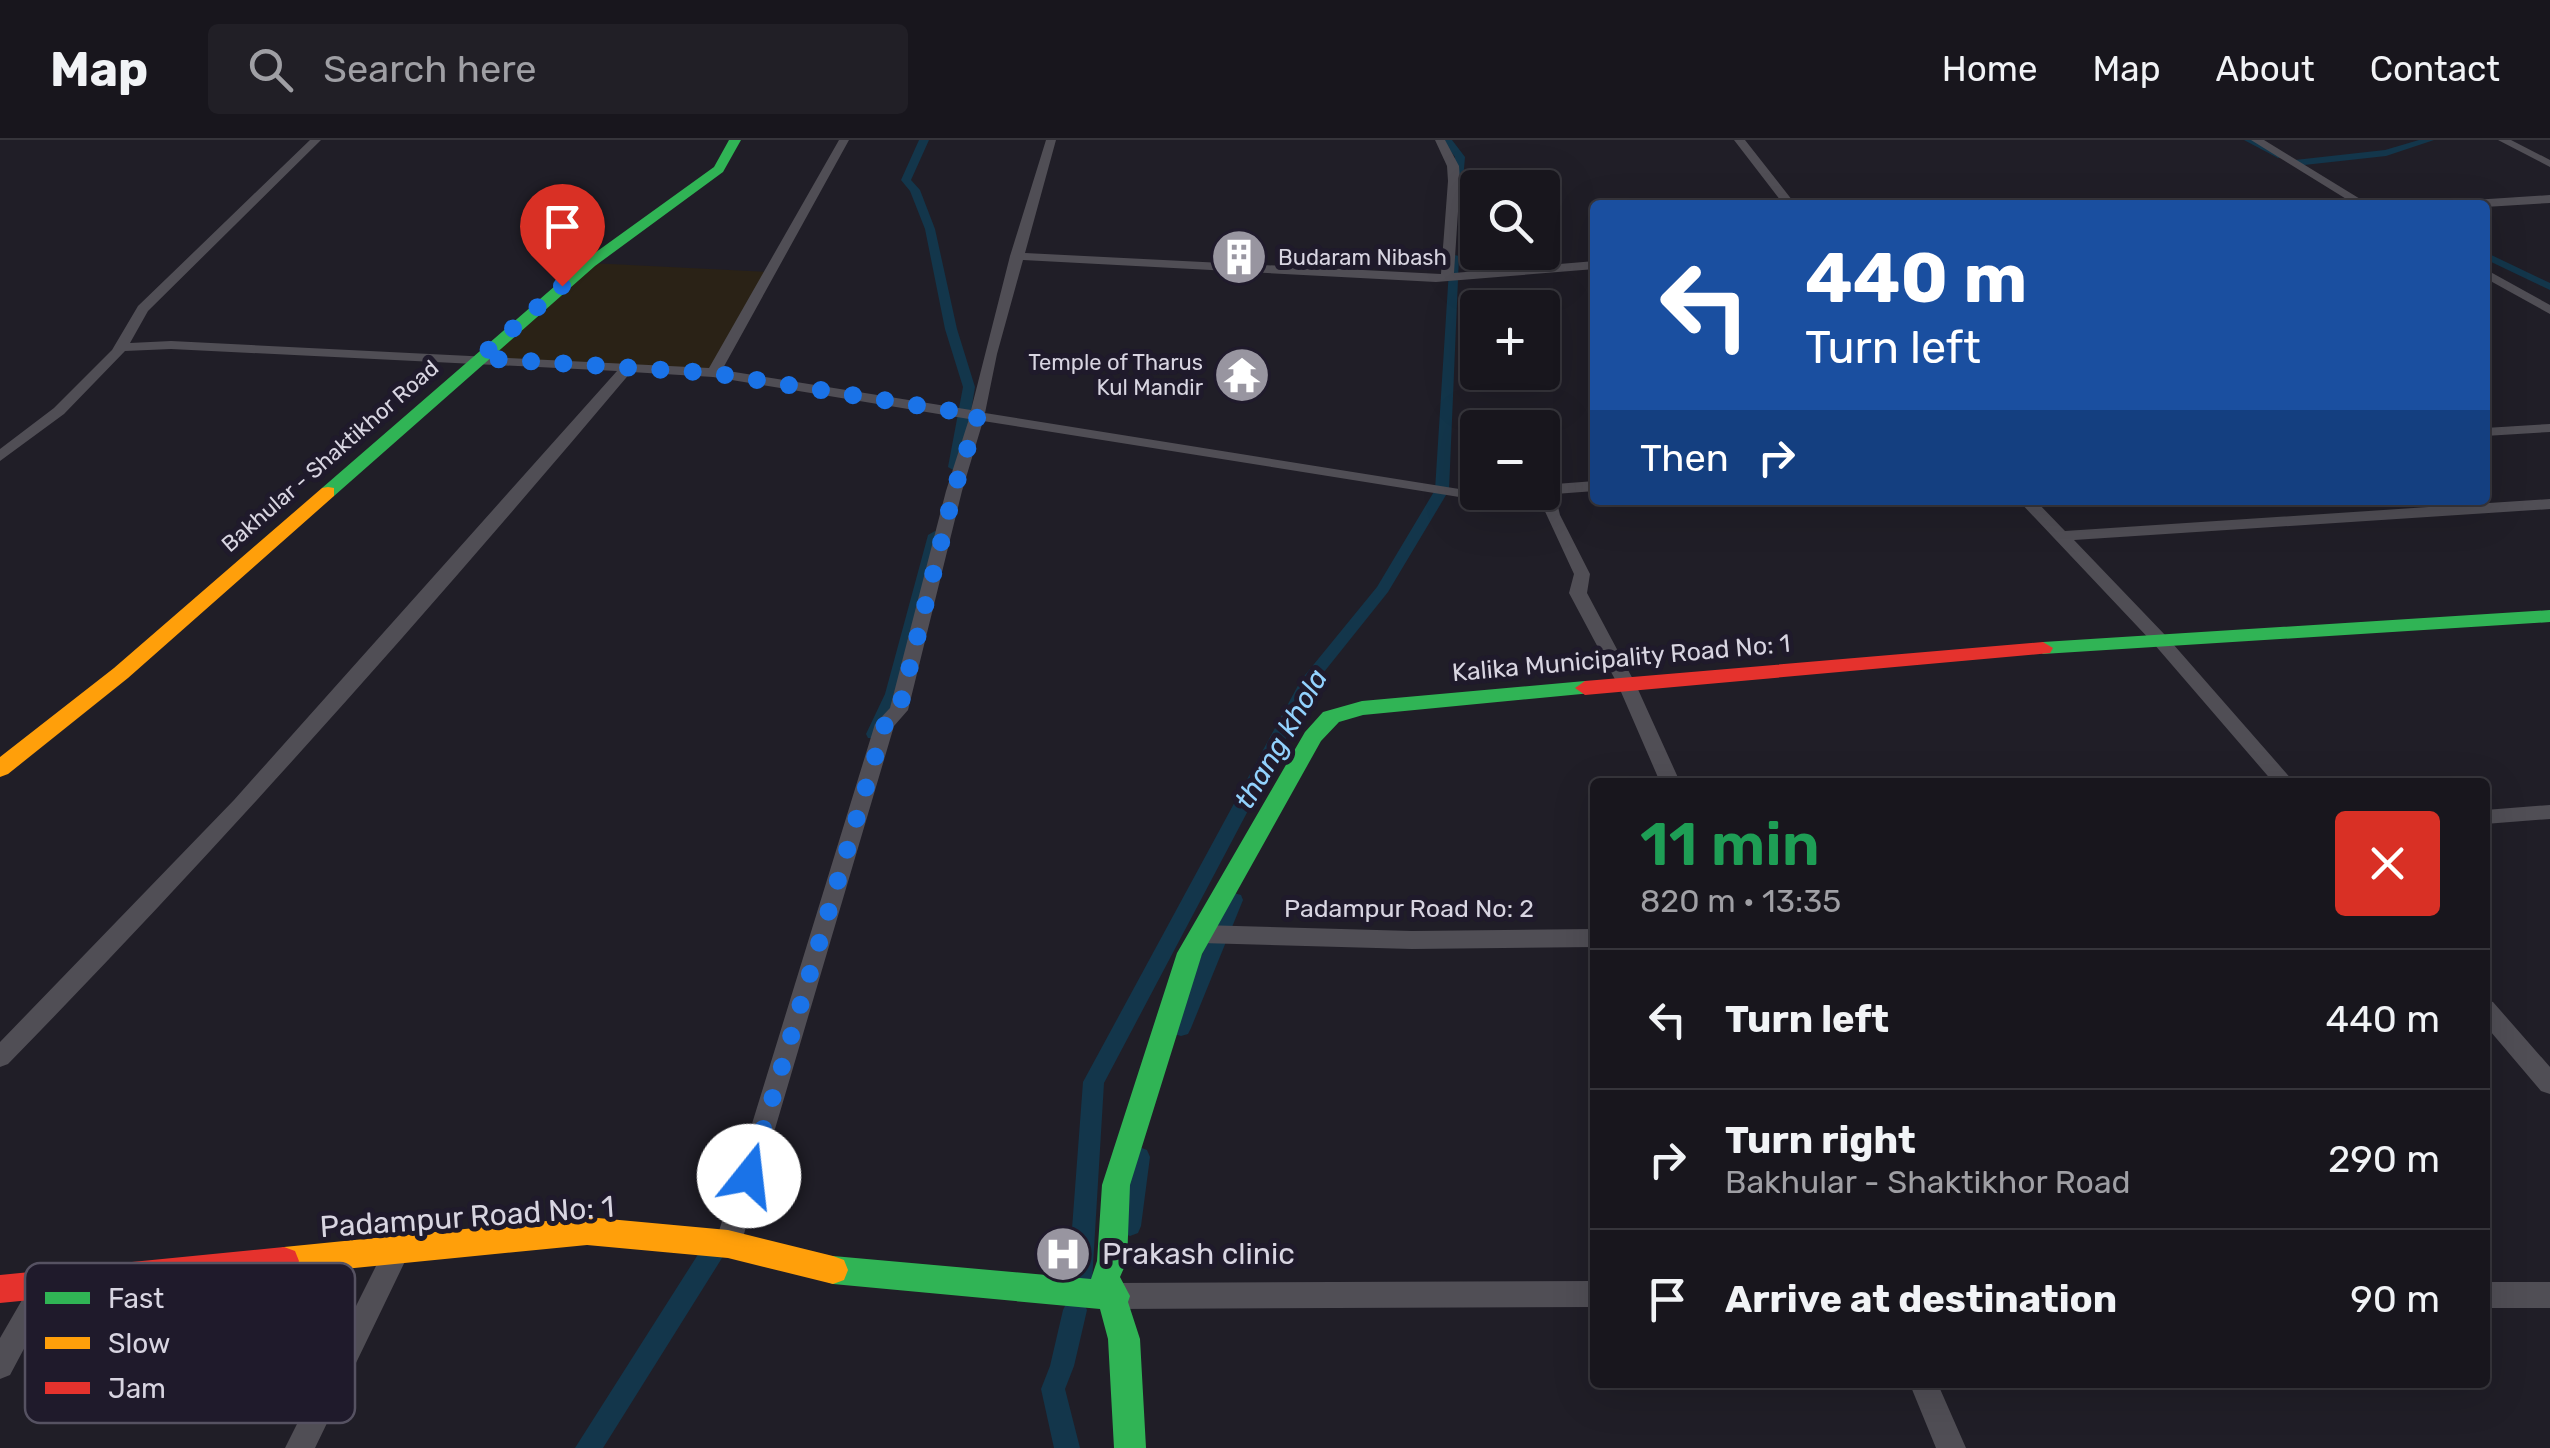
<!DOCTYPE html>
<meta charset="utf-8">
<style>
:root{--surface:#18161d;--page:#211f26;--text:#f1f3f6;--muted:#9f9fa4;--line:#36353b}
body{margin:0;font-family:Rubik,sans-serif;background:var(--page);color:var(--text);height:100vh;display:flex;flex-direction:column;font-size:38px;white-space:nowrap}
*{box-sizing:border-box;margin:0}
p{font-size:32px;color:var(--muted)}
.icon{flex:none;width:55px;height:55px;fill:none;stroke:currentColor;stroke-width:2;stroke-linecap:round;stroke-linejoin:round}
.map{position:relative;flex:1;overflow:hidden}
.sheet{position:absolute;left:1590px;top:638px;width:900px;height:610px;display:flex;flex-direction:column;background:var(--surface);border-radius:10px;box-shadow:0 10px 40px #0002,0 0 0 2px var(--line)}
.sheet>*{flex:none}
.top-card{position:absolute;left:1590px;top:60px;width:900px;height:305px;border-radius:10px;box-shadow:0 10px 40px #0002,0 0 0 2px var(--line);background:#1a4fa0;color:#fff;overflow:hidden}
.controls{position:absolute;left:1460px;top:30px;display:grid;gap:20px}
.controls a{display:grid;place-items:center;width:100px;height:100px;border-radius:10px;background:var(--surface);box-shadow:0 10px 40px #0002,0 0 0 2px var(--line);font-size:50px}
.pin{position:absolute;display:grid;place-items:center;width:85px;height:85px;color:#fff;margin:-102px -42px;border-radius:50% 50% 50% 0;rotate:-45deg;box-shadow:0 0 10px #0007}
.pin .icon{rotate:45deg}
.me{position:absolute;width:110px;margin:-55px;rotate:16deg;stroke-linejoin:round;filter:drop-shadow(0 0 8px #0008)}
.turn{display:flex;align-items:center;gap:35px;height:210px;padding:0 50px;font-size:45px}
.turn .icon{width:130px;height:130px;stroke-width:2.5}
.turn b{display:block;font-size:70px;line-height:85px}
.then{display:flex;align-items:center;height:95px;padding:0 50px;background:#0003;gap:20px;font-size:38px}
.round{display:grid;place-items:center;flex:none;width:105px;height:105px;border-radius:10px;background:var(--page)}
.head{display:flex;align-items:center;justify-content:space-between;height:170px;padding:0 50px}
h1{font-size:60px;font-weight:600;line-height:75px;color:#1e9e55}
ul{padding:0;list-style:none}
li{display:flex;align-items:center;gap:30px;height:140px;padding:0 50px;border-top:2px solid var(--line)}
li div{flex:1}
li b{display:block;font-size:38px}
li em{font-style:normal}
header{display:flex;align-items:center;gap:60px;box-sizing:border-box;height:140px;padding:0 50px;background:var(--surface);border-bottom:2px solid var(--line)}
header strong{font-size:48px}
nav{display:flex;gap:55px;margin-inline-start:auto;font-size:35px}
.search{width:700px;height:90px;background:var(--page);display:flex;align-items:center;gap:25px;box-sizing:border-box;padding:0 35px;border-radius:10px;color:var(--muted);font-size:38px}
.map>svg:first-child{display:block}
.education{fill:#2a2216}
.lines{fill:none;stroke-linecap:round;stroke-linejoin:round}
.canal{fill:#13364b;fill-rule:evenodd}
.street{fill:#504e55;fill-rule:evenodd}
.fast{fill:#30b455;fill-rule:evenodd}
.slow{fill:#ff9f0a;fill-rule:evenodd}
.jam{fill:#e5322d;fill-rule:evenodd}
.route{stroke:#1a73e8;stroke-width:18;stroke-dasharray:0 32.4}
.labels{text-anchor:middle;dominant-baseline:central;stroke-width:10;stroke-linejoin:round;paint-order:stroke}
.far-poi-label{font-size:22px;fill:#d8d5e1;stroke:#1f1a2b;text-anchor:start}
.far-street-label{font-size:22px;fill:#d8d5e1;stroke:#1f1a2b}
.street-label{font-size:25px;fill:#d8d5e1;stroke:#1f1a2b}
.water-label{font-size:28px;font-style:italic;fill:#92d2fe;stroke:#1f1a2b}
.near-street-label{font-size:30px;fill:#d8d5e1;stroke:#1f1a2b}
.near-poi-label{font-size:30px;fill:#d8d5e1;stroke:#1f1a2b;text-anchor:start}
.key{fill:#1f1a2b;stroke:#565262;stroke-width:2.5}
.key-label{font-size:28px;fill:#d8d5e1}
</style>
<header>
<strong>Map</strong>
<div class="search"><svg class="icon" aria-label="search" viewBox="0 0 24 24"><circle cx="10" cy="10" r="6"/><path d="M15 15l6 6"/></svg>Search here</div>
<nav><a>Home</a><a>Map</a><a>About</a><a>Contact</a></nav>
</header>
<div class="map">
<svg width="2550" height="1308" viewBox="0 0 2550 1308">
<rect width="100%" height="100%" fill="#201e27"/>
<path class="education" d="M 590,123 L 768,132 L 713,233 L 479,218 Z"/>
<g class="lines">
<path class="canal" d="M 919,0 L 929,0 L 911,40 L 920,50 L 935,89 L 957,189 L 975,247 L 962,327 L 955,331 L 948,327 L 963,247 L 945,189 L 925,89 L 910,51 L 901,40 Z
M 1442,0 L 1452,0 L 1465,17 L 1462,52 L 1453,50 L 1455,17 Z
M 2244,0 L 2256,0 L 2286,16 L 2278,18 Z
M 2419,0 L 2434,0 L 2386,16 L 2295,26 L 2290,23 L 2295,20 L 2385,10 Z
M 2485,112 L 2550,143 L 2550,150 L 2485,119 Z
M 1450,114 L 1459,116 L 1449,350 L 1388,452 L 1316,542 L 1104,943 L 1092,1142 L 1088,1150 L 1080,1153 L 1072,1150 L 1068,1142 L 1083,942 L 1301,540 L 1377,447 L 1435,350 Z
M 935,391 L 942,395 L 901,554 L 880,598 L 868,598 L 866,594 L 885,554 L 928,395 Z
M 1234,753 L 1241,755 L 1243,760 L 1191,888 L 1188,894 L 1181,896 L 1174,894 L 1171,888 L 1225,760 L 1227,755 Z
M 1139,1007 L 1147,1010 L 1150,1017 L 1141,1086 L 1138,1093 L 1130,1096 L 1122,1093 L 1119,1086 L 1128,1017 L 1131,1010 Z
M 719,1091 L 727,1094 L 730,1102 L 727,1110 L 603,1308 L 575,1308 L 711,1094 Z
M 1075,1159 L 1083,1162 L 1087,1170 L 1074,1226 L 1065,1249 L 1080,1308 L 1054,1308 L 1041,1249 L 1050,1226 L 1063,1170 L 1067,1162 Z"/>
<path class="street" d="M 310,0 L 321,0 L 148,171 L 130,203 L 171,201 L 709,228 L 839,0 L 849,0 L 722,230 L 971,270 L 1010,116 L 1046,0 L 1056,0 L 1025,113 L 1441,134 L 1448,41 L 1447,26 L 1435,0 L 1445,0 L 1459,26 L 1460,41 L 1454,133 L 1595,121 L 1595,129 L 1436,142 L 1023,120 L 997,214 L 985,273 L 1478,352 L 1522,352 L 1514,357 L 1478,360 L 983,281 L 962,351 L 908,570 L 894,586 L 741,1104 L 737,1113 L 728,1116 L 719,1113 L 715,1104 L 875,584 L 890,568 L 946,351 L 969,279 L 713,237 L 631,232 C 431,469 225,702 8,924 L 0,927 L 0,902 L 234,660 L 617,231 L 171,209 L 125,211 L 64,274 L 0,321 L 0,309 L 54,268 L 112,210 L 138,166 Z
M 1734,0 L 1745,0 L 1796,65 L 1784,65 Z
M 2251,0 L 2264,0 L 2370,65 L 2356,65 Z
M 2498,0 L 2511,0 L 2550,20 L 2550,27 Z
M 2550,55 L 2550,63 L 2485,67 L 2452,65 L 2458,61 Z
M 2485,129 L 2550,165 L 2550,174 L 2485,138 Z
M 2550,284 L 2550,292 L 2485,296 L 2485,288 Z
M 1595,341 L 1595,351 L 1555,354 L 1560,375 L 1590,434 L 1587,453 L 1636,545 L 1680,642 L 1660,642 L 1618,545 L 1569,453 L 1574,434 L 1536,352 L 1542,352 L 1542,345 Z
M 2550,359 L 2550,369 L 2074,400 L 2166,496 L 2294,642 L 2273,642 L 2154,504 L 2018,360 L 2035,360 L 2065,391 Z
M 2550,665 L 2550,679 L 2485,684 L 2485,670 Z
M 1201,785 L 1412,791 L 1595,789 L 1595,807 L 1412,809 L 1201,803 L 1193,800 L 1190,794 L 1193,788 Z
M 2485,860 L 2493,862 L 2550,927 L 2550,954 L 2541,951 L 2485,885 Z
M 397,1099 L 406,1102 L 410,1111 L 315,1308 L 285,1308 L 388,1102 Z
M 46,1130 L 55,1134 L 59,1143 L 10,1235 L 0,1239 L 0,1198 L 37,1134 Z
M 1595,1141 L 1595,1167 L 1115,1169 L 1105,1165 L 1101,1156 L 1105,1147 L 1115,1143 Z
M 2485,1142 L 2550,1142 L 2550,1168 L 2485,1168 Z
M 1909,1242 L 1937,1242 L 1966,1308 L 1936,1308 Z"/>
<path class="fast" d="M 729,0 L 741,0 L 723,32 L 595,126 L 334,356 L 322,356 L 322,348 L 585,120 L 714,27 Z
M 2550,470 L 2550,482 L 2043,514 L 2033,508 L 2043,502 Z
M 1585,541 L 1592,543 L 1595,548 L 1592,553 L 1363,575 L 1339,582 L 1321,601 L 1202,814 L 1130,1045 L 1127,1121 L 1120,1137 L 1130,1156 L 1128,1162 L 1140,1199 L 1146,1308 L 1114,1308 L 1108,1199 L 1100,1169 L 833,1144 L 822,1140 L 818,1130 L 822,1120 L 833,1116 L 1091,1139 L 1097,1121 L 1102,1045 L 1177,813 L 1305,592 L 1323,572 L 1362,561 Z"/>
<path class="slow" d="M 328,347 L 334,348 L 334,356 L 128,538 L 8,634 L 0,637 L 0,617 L 114,528 L 322,348 Z
M 587,1077 L 728,1090 L 833,1116 L 844,1120 L 848,1130 L 844,1140 L 833,1144 L 728,1118 L 587,1105 L 284,1135 L 273,1131 L 269,1121 L 273,1111 L 284,1107 Z"/>
<path class="jam" d="M 2043,502 L 2053,508 L 2050,513 L 1585,555 L 1575,548 L 1585,541 Z
M 284,1107 L 295,1111 L 299,1121 L 295,1131 L 284,1135 L 0,1163 L 0,1135 Z"/>
</g>
<g class="lines">
<path class="route" d="M 562,146 L 479,218 L 713,233 L 978,275 L 954,351 L 899,570 L 885,584 L 749,1036"/>
</g>
<defs>
<g id="building-disc" transform="scale(2.875)"><circle r="9.5" fill="#9895a0" stroke="#1f1a2b"/><path d="M-4-6H4V6H1V3H-1V6H-4ZM-2.5-4.3h1.7v1.8h-1.7ZM.8-4.3h1.7v1.8H.8ZM-2.5-1h1.7V.8h-1.7ZM.8-1h1.7V.8H.8Z" fill="#fff"/></g>
<g id="temple-disc" transform="scale(2.875)"><circle r="9.5" fill="#9895a0" stroke="#1f1a2b"/><path d="M0-6L5-2H3V0L6.5 2.5H4V6H1.5V3h-3V6H-4V2.5H-6.5L-3 0V-2H-5Z" fill="#fff"/></g>
<g id="hospital-disc" transform="scale(2.875)"><circle r="9.5" fill="#9895a0" stroke="#1f1a2b"/><path d="M-5-5h3v3.5h4V-5h3V5h-3V1.5h-4V5h-3Z" fill="#fff"/></g>
</defs>
<g fill-rule="evenodd">
<use href="#building-disc" x="1239" y="117"/>
<use href="#temple-disc" x="1242" y="235"/>
<use href="#hospital-disc" x="1063" y="1114"/>
</g>
<g class="labels">
<g class="far-poi-label">
<text x="1278" y="117">Budaram Nibash</text>
<text x="1203" y="222" text-anchor="end">Temple of Tharus<tspan x="1203" dy="25">Kul Mandir</tspan></text>
</g>
<g class="far-street-label">
<text transform="translate(330 316) rotate(-41)">Bakhular - Shaktikhor Road</text>
</g>
<g class="street-label">
<text transform="translate(1621 518) rotate(-5)">Kalika Municipality Road No: 1</text>
<text x="1409" y="768">Padampur Road No: 2</text>
</g>
<g class="water-label">
<text transform="translate(1281 599) rotate(-60)">thang khola</text>
</g>
<g class="near-street-label">
<text transform="translate(467 1077) rotate(-4)">Padampur Road No: 1</text>
</g>
<g class="near-poi-label">
<text x="1102" y="1114">Prakash clinic</text>
</g>
</g>
<rect x="25" y="1123" width="330" height="160" rx="15" class="key"/>
<rect x="45" y="1152" width="45" height="12" fill="#30b455"/>
<rect x="45" y="1197" width="45" height="12" fill="#ff9f0a"/>
<rect x="45" y="1242" width="45" height="12" fill="#e5322d"/>
<g class="key-label">
<text x="108" y="1168">Fast</text>
<text x="108" y="1213">Slow</text>
<text x="108" y="1258">Jam</text>
</g>
</svg>
<div class="controls">
<a><svg class="icon" aria-label="search" viewBox="0 0 24 24"><circle cx="10" cy="10" r="6"/><path d="M15 15l6 6"/></svg></a>
<a>+</a>
<a>−</a>
</div>
<div class="pin" style="left:562px;top:146px;background:#d93025"><svg class="icon" aria-label="arrive" viewBox="0 0 24 24"><path d="M6 21V4h12l-3 4 3 4H6"/></svg></div>
<svg class="me" style="left:749px;top:1036px" viewBox="-20 -20 40 40"><circle r="19" fill="#fff"/><path d="M0-13L10 11 0 6-10 11z" fill="#1a73e8"/></svg>
<div class="top-card">
<div class="turn"><svg class="icon" aria-label="left" viewBox="0 0 24 24"><path d="M17 20v-9H6M10 6l-5 5 5 5"/></svg><div><b>440 m</b>Turn left</div></div>
<div class="then">Then<svg class="icon" aria-label="right" viewBox="0 0 24 24"><path d="M7 20v-9h11M14 6l5 5-5 5"/></svg></div>
</div>
<section class="sheet">
<div class="head"><div><h1>11 min</h1><p>820 m · 13:35</p></div><a class="round" style="background:#d93025;color:#fff"><svg class="icon" aria-label="close" viewBox="0 0 24 24"><path d="M6 6l12 12M18 6L6 18"/></svg></a></div>
<ul>
<li><svg class="icon" aria-label="left" viewBox="0 0 24 24"><path d="M17 20v-9H6M10 6l-5 5 5 5"/></svg><div><b>Turn left</b></div><em>440 m</em></li>
<li><svg class="icon" aria-label="right" viewBox="0 0 24 24"><path d="M7 20v-9h11M14 6l5 5-5 5"/></svg><div><b>Turn right</b><p>Bakhular - Shaktikhor Road</p></div><em>290 m</em></li>
<li><svg class="icon" aria-label="arrive" viewBox="0 0 24 24"><path d="M6 21V4h12l-3 4 3 4H6"/></svg><div><b>Arrive at destination</b></div><em>90 m</em></li>
</ul>
</section>
</div>
